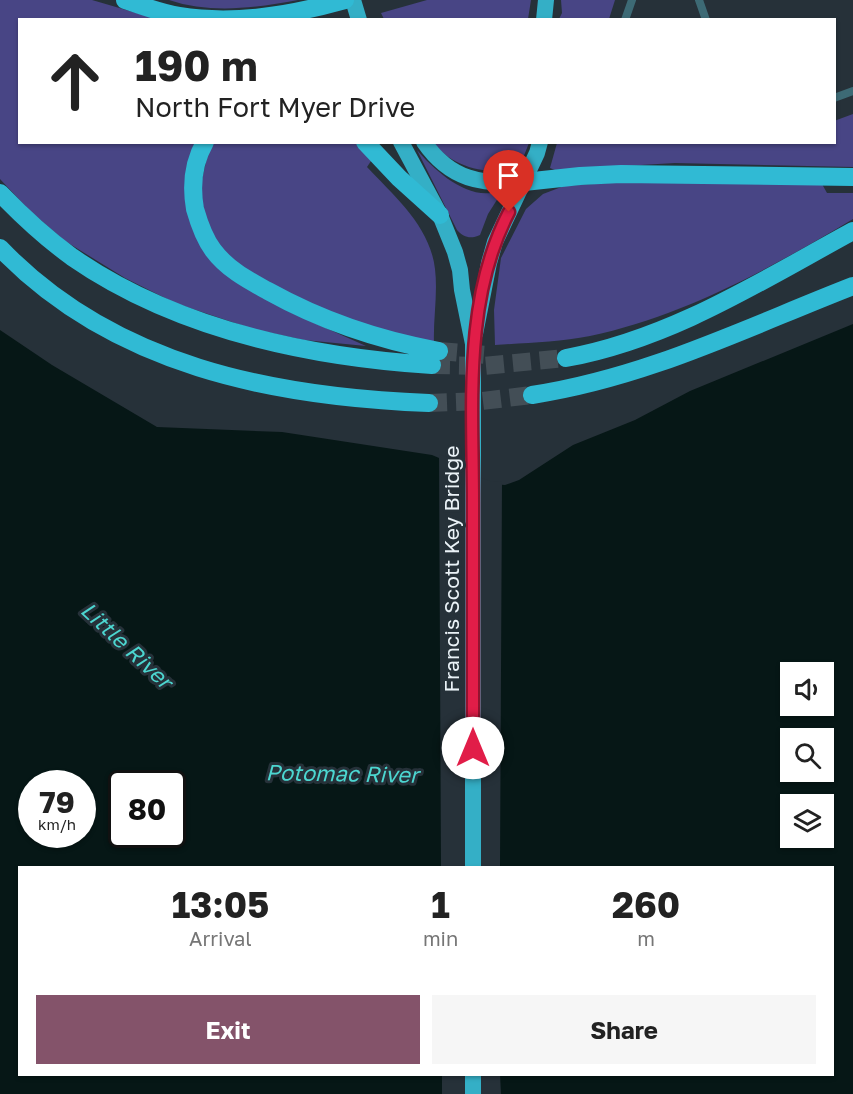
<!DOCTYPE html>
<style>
:root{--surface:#fff;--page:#f6f6f6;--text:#222;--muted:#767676;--accent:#84536a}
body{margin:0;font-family:"Golos Text",sans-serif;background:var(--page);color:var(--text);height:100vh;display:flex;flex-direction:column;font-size:22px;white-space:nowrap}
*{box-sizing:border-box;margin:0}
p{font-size:20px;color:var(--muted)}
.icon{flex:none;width:33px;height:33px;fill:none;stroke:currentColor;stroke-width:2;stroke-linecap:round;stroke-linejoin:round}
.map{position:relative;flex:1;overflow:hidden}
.sheet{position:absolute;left:18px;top:866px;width:816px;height:210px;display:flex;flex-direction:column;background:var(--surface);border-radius:0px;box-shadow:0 2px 4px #0004}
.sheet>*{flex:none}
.guide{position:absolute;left:18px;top:18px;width:818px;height:126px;border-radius:0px;box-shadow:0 2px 4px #0004;background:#fff;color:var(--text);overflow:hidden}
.buttons{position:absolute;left:780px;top:662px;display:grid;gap:12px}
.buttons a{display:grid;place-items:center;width:54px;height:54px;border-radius:0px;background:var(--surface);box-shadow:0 2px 4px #0004;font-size:30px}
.speed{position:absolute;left:18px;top:770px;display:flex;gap:12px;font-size:30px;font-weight:700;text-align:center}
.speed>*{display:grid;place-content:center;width:78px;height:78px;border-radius:50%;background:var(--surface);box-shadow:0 2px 4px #0004;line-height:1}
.speed small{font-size:15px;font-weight:400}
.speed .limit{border:3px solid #111;border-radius:9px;background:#fff;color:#111}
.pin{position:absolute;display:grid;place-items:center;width:51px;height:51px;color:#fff;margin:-62px -26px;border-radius:50% 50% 50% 0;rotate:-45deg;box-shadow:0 0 6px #0007}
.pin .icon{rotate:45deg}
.me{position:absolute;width:66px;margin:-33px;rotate:0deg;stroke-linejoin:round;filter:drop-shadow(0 0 4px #0008)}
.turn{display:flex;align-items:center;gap:21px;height:126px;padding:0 18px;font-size:27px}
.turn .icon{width:78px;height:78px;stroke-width:2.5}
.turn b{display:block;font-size:42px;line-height:51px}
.eta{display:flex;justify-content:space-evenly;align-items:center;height:102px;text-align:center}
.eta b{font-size:36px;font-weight:700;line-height:42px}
.primary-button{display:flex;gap:12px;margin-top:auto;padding:12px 18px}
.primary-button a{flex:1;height:69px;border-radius:0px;background:var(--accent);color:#fff;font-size:24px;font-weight:700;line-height:69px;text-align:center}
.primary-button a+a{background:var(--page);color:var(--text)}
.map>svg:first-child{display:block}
.green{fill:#484585}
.water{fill:#061716;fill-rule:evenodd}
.pier{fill:#263139}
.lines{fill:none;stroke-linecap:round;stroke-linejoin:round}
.motorway-tunnel{stroke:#434e56;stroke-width:18;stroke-dasharray:18 9;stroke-linecap:butt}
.service{stroke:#3d6a75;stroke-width:8}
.trunk{stroke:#34afc6;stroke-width:16}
.motorway{stroke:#30bad4;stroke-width:18}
.trunk-bridge{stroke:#34afc6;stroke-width:16}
.route-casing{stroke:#92132f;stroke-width:15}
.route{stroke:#e11d48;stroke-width:10}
.labels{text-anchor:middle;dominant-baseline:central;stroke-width:6;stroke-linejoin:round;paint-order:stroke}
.street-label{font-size:21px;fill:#eaf2f7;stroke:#263139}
.water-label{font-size:22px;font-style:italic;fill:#4cd6d0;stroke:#263139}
</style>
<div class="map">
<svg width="853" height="1094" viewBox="0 0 853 1094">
<rect width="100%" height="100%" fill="#263139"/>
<path class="green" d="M 0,0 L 92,0 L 157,19 L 20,20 L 20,142 L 199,143 L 200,240 L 290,312 L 366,346 L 304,340 L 253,329 L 175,303 L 125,278 L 65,241 L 29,210 L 0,179 Z
M 169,0 L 298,0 C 256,8 210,14 169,0 Z
M 427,0 L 531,0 L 528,19 L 384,19 L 381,13 Z
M 561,0 L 615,0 L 609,19 L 559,19 L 562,13 Z
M 853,114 L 853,167 L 675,163 L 555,170 L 550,168 L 557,143 L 834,142 L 834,121 Z
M 214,143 L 356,143 L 371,161 L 367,167 C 395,197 430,226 435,269 C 438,294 433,319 434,344 L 384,335 L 295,301 L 226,257 L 206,222 L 200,188 L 209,149 Z
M 434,143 L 529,143 L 523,158 L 513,171 C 484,173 453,168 434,143 Z
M 417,150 C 435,171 469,202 499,191 L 500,195 L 488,214 L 480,235 C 471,239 464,238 457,230 Z
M 624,182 L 822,184 L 827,193 L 853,193 L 853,219 C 771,268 684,316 590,336 C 559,342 526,343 495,345 L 494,310 L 501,258 L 526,209 L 543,194 L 564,186 Z"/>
<path class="water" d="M 853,324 L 853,1094 L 0,1094 L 0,330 L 52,365 L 157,427 L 282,432 L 432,455 L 451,463 L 490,484 L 505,485 L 519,480 L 573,445 L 635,420 L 690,391 ZM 790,672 L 824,672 L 824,705 L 790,705 ZM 790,738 L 824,738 L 824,771 L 790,771 ZM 32,783 L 82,783 L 82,834 L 32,834 ZM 122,783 L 172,783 L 172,834 L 122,834 ZM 790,804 L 824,804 L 824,837 L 790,837 ZM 20,867 L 832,867 L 832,1074 L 20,1074 Z"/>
<path class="pier" d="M 439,454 L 453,460 L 469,473 L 490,481 L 502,482 L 500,867 L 441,867 Z
M 442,1074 L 500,1074 L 501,1094 L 442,1094 Z"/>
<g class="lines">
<path class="motorway-tunnel" d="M 439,351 L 486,355
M 432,365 L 483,366 L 566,358
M 429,403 L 482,401 L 532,395"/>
<path class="service" d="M 699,0 L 706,20
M 625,20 L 632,0
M 834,98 L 853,91"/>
<path class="trunk" d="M 353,0 L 359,20
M 544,20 L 546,0
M 401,142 L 440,215 L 455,252 L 460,270 L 462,290 L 473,344
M 424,142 C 450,180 482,185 524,182
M 475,334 L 489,263 L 495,242 L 537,153 L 540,142
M 473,1074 L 473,1094"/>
<path class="motorway" d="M 125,0 C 142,6 161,13 179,16 C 235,25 291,15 345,0
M 205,142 C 193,163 191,186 195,209 C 199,223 204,238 213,250 C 227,269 248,280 268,291 C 322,321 378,340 439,351
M 365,142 L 399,178 L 440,215
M 524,182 L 580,176 L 621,174 L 853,177
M 0,193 C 22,216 46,238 72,257 C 176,329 308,357 432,365
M 0,248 C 113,366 273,397 429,403
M 566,358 C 671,339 761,281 853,231
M 532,395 C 648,377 745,328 853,286"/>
<path class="trunk-bridge" d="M 473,867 L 473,344"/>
</g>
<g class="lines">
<g class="route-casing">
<path id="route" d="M 473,748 C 473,666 473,584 473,502 C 473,406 463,300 509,212"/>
</g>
<use href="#route" class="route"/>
</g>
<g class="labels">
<g class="street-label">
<text transform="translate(451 569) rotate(-90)">Francis Scott Key Bridge</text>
</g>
<g class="water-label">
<text transform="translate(127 645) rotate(43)">Little River</text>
<text transform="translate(342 773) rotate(1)">Potomac River</text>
</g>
</g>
</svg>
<div class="buttons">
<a><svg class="icon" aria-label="sound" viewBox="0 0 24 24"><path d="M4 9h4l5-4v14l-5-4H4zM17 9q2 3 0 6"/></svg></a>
<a><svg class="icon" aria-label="search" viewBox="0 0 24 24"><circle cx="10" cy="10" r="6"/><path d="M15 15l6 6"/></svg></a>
<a><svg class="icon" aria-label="layers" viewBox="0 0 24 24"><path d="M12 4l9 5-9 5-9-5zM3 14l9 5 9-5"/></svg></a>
</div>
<div class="speed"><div>79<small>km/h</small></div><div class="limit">80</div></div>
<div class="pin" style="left:509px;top:212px;background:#d93025"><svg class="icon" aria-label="arrive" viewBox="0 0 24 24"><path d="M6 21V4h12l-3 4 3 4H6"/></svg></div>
<svg class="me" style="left:473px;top:748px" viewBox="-20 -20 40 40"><circle r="19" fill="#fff"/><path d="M0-13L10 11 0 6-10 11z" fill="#e11d48"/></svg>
<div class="guide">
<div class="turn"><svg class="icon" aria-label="ahead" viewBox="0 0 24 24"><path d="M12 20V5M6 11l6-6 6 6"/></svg><div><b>190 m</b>North Fort Myer Drive</div></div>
</div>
<section class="sheet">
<div class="eta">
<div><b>13:05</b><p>Arrival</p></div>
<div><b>1</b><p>min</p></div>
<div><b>260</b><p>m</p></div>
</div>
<div class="primary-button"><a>Exit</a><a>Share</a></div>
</section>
</div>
